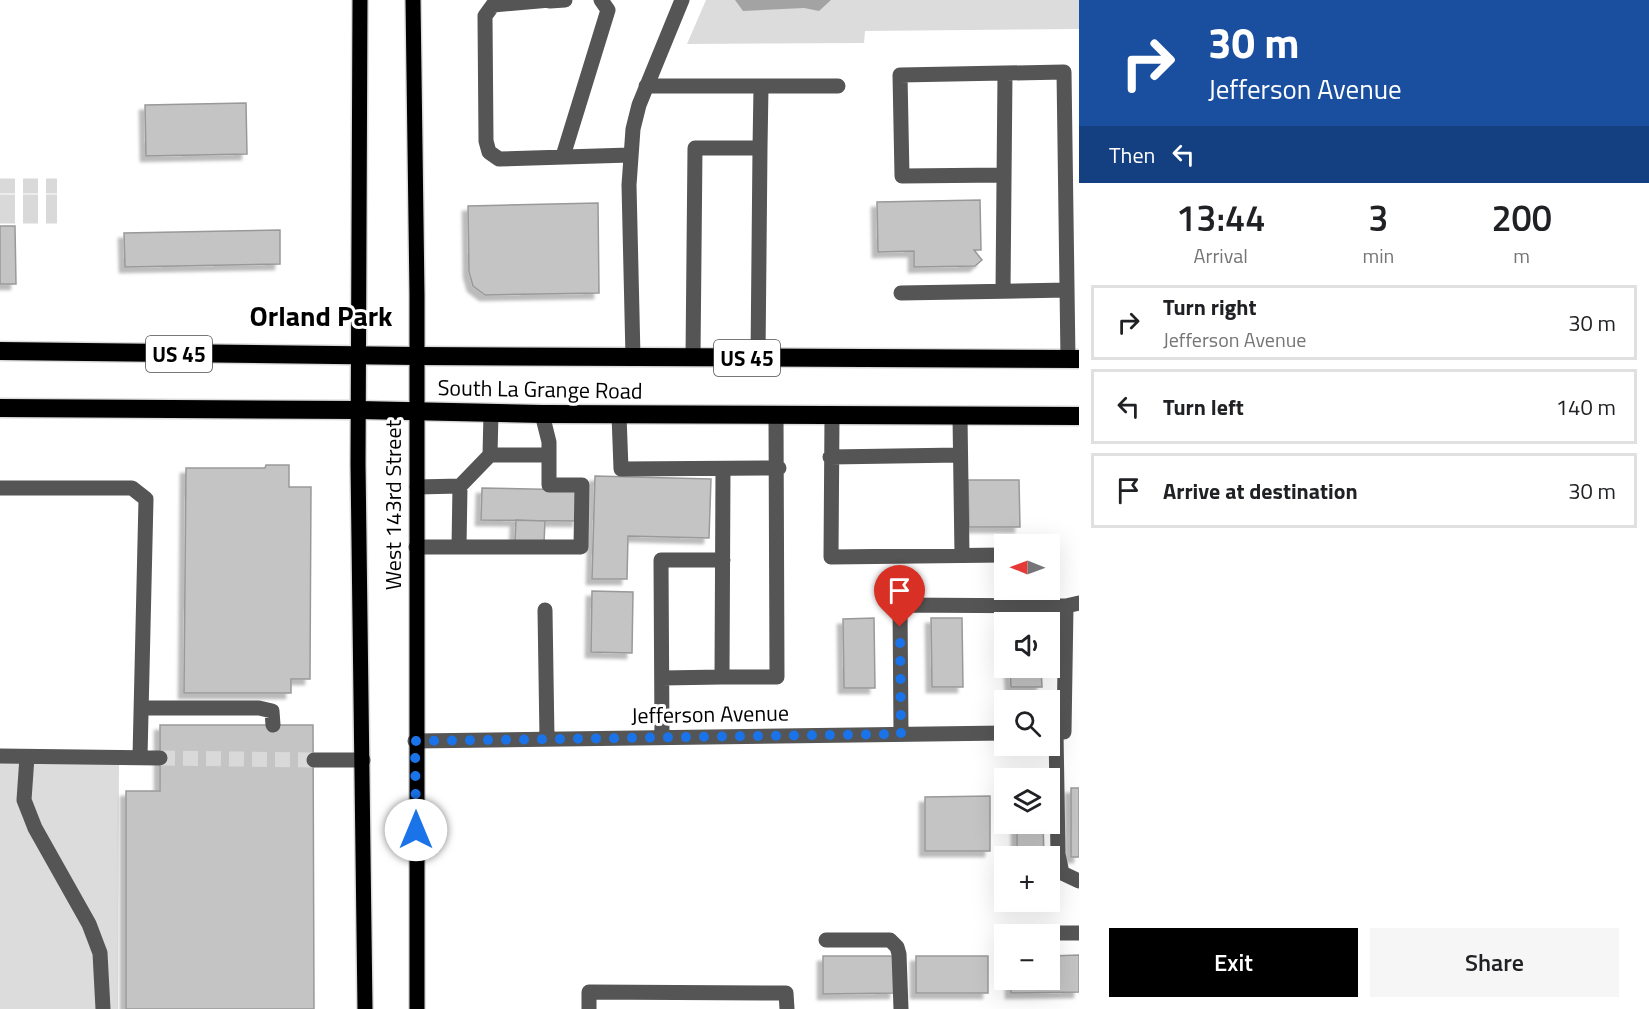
<!DOCTYPE html>
<meta charset="utf-8">
<style>
:root{--surface:#fff;--page:#f6f6f6;--text:#202124;--muted:#757577;--line:#e0e0e0;--accent:#000}
body{margin:0;font-family:"Titillium Web",sans-serif;background:var(--page);color:var(--text);height:100vh;display:flex;flex-direction:column;font-size:22px;white-space:nowrap}
*{box-sizing:border-box;margin:0}
p{font-size:20px;color:var(--muted)}
.icon{flex:none;width:33px;height:33px;fill:none;stroke:currentColor;stroke-width:2;stroke-linecap:round;stroke-linejoin:round}
.map{position:relative;flex:1;overflow:hidden}
.side{display:flex;flex-direction:column;background:var(--surface);width:570px}
.side>*{flex:none}
.banner{background:#1a4fa0;color:#fff;overflow:hidden}
.needle{width:39px;rotate:271deg}
.fabs{position:absolute;left:994px;top:534px;display:grid;gap:12px}
.fabs a{display:grid;place-items:center;width:66px;height:66px;border-radius:0px;background:var(--surface);box-shadow:0 6px 24px #0002;font-size:30px}
.pin{position:absolute;display:grid;place-items:center;width:51px;height:51px;color:#fff;margin:-62px -26px;border-radius:50% 50% 50% 0;rotate:-45deg;box-shadow:0 0 6px #0007}
.pin .icon{rotate:45deg}
.me{position:absolute;width:66px;margin:-33px;rotate:0deg;stroke-linejoin:round;filter:drop-shadow(0 0 4px #0008)}
.turn{display:flex;align-items:center;gap:21px;height:126px;padding:0 30px;font-size:27px}
.turn .icon{width:78px;height:78px;stroke-width:2.5}
.turn b{display:block;font-size:42px;line-height:51px}
.then{display:flex;align-items:center;height:57px;padding:0 30px;background:#0003;gap:12px;font-size:22px}
.eta{display:flex;justify-content:space-evenly;align-items:center;height:102px;text-align:center}
.eta b{font-size:36px;font-weight:600;line-height:42px}
.cta{display:flex;gap:12px;margin-top:auto;padding:12px 30px}
.cta a{flex:1;height:69px;border-radius:0px;background:var(--accent);color:#fff;font-size:24px;font-weight:600;line-height:69px;text-align:center}
.cta a+a{background:var(--page);color:var(--text)}
ul{padding:0;list-style:none}
li{display:flex;align-items:center;gap:18px;height:75px;margin:0 12px 9px;padding:0 18px;border:3px solid var(--line);border-radius:0px}
li div{flex:1}
li b{display:block;font-size:22px}
li em{font-style:normal}
main{display:flex;flex:1;min-height:0}
.map>svg:first-child{display:block}
.green{fill:#dcdcdc}
.water{fill:#a3a3a3}
.building{fill:#c4c4c4;stroke:#999;stroke-width:1.5;filter:url(#shadow)}
.lines{fill:none;stroke-linecap:round;stroke-linejoin:round}
.minor-tunnel{stroke:#d9d9d9;stroke-width:15;stroke-dasharray:15 8;stroke-linecap:butt}
.major-casing{stroke:#dbdbdb;stroke-width:18}
.highway-casing{stroke:#dbdbdb;stroke-width:21}
.minor{stroke:#555;stroke-width:15}
.major{stroke:#000;stroke-width:15}
.highway{stroke:#000;stroke-width:18}
.route{stroke:#1a73e8;stroke-width:10;stroke-dasharray:0 18}
.labels{text-anchor:middle;dominant-baseline:central;stroke-width:6;stroke-linejoin:round;paint-order:stroke}
.shield{fill:#fff;stroke:#4c4c4c;stroke-width:1.5}
.shield-label{font-size:21px;font-weight:bold;fill:#000}
.street-label{font-size:22px;fill:#000;stroke:#fff}
.district-label{font-size:28px;font-weight:bold;fill:#000;stroke:#fff}
</style>
<main>
<div class="map">
<svg width="1079" height="1009" viewBox="0 0 1079 1009">
<defs>
<filter id="shadow"><feDropShadow dx="-5.5" dy="5.5" stdDeviation="1.5" flood-color="#0004"/></filter>
</defs>
<rect width="100%" height="100%" fill="#fff"/>
<path class="green" d="M 706,0 L 1079,0 L 1079,29 L 865,31 L 864,43 L 687,44 Z
M 0,760 L 119,761 L 118,1009 L 0,1009 Z"/>
<path class="water" d="M 735,0 L 831,0 L 819,11 L 804,8 L 743,11 Z"/>
<path class="building" d="M 246,103 L 247,154 L 146,156 L 145,105 Z
M 980,200 L 981,250 L 974,250 L 982,260 L 975,266 L 914,267 L 914,251 L 878,252 L 877,202 Z
M 598,203 L 599,293 L 485,295 L 473,286 L 469,272 L 468,206 Z
M 0,226 L 15,226 L 16,284 L 0,284 Z
M 280,230 L 280,264 L 125,267 L 124,233 Z
M 266,465 L 289,465 L 289,487 L 311,487 L 310,679 L 291,679 L 291,693 L 184,693 L 186,468 L 265,468 Z
M 595,476 L 711,479 L 709,538 L 628,536 L 627,579 L 592,579 Z
M 968,480 L 1019,480 L 1020,527 L 969,527 Z
M 482,488 L 578,490 L 578,521 L 481,520 Z
M 516,520 L 545,521 L 544,543 L 515,542 Z
M 592,591 L 633,592 L 632,653 L 591,652 Z
M 874,618 L 875,688 L 844,688 L 843,619 Z
M 931,618 L 962,618 L 963,687 L 932,687 Z
M 1010,618 L 1041,618 L 1041,622 L 1010,622 Z
M 1010,668 L 1041,668 L 1042,687 L 1011,687 Z
M 160,725 L 313,725 L 314,1009 L 126,1009 L 126,791 L 160,791 Z
M 1071,788 L 1079,788 L 1079,857 L 1071,857 Z
M 990,796 L 990,851 L 925,851 L 925,797 Z
M 1017,824 L 1043,824 L 1044,856 L 1017,856 Z
M 1079,955 L 1079,992 L 1011,993 L 1011,980 L 1050,980 L 1050,956 Z
M 823,956 L 895,956 L 895,993 L 823,994 Z
M 916,956 L 988,956 L 988,993 L 916,993 Z"/>
<g class="lines">
<path class="minor-tunnel" d="M 0,186 L 57,186
M 0,202 L 57,202
M 0,216 L 57,216
M 160,758 L 314,760"/>
<g class="major-casing">
<path id="major" d="M 360,0 L 358,464 L 365,1009
M 413,0 L 417,295 L 417,1009"/>
</g>
<g class="highway-casing">
<path id="highway" d="M 0,351 L 416,356 L 1079,359
M 0,408 L 359,410 L 542,414 L 1079,416"/>
</g>
<path class="minor" d="M 550,0 L 493,5 L 485,16 L 486,141 L 489,152 L 499,159 L 630,155
M 550,1 L 565,0
M 646,86 L 838,86
M 760,148 L 761,87
M 563,156 L 608,10 L 601,0
M 1004,175 L 902,176 L 900,75 L 1064,72 L 1068,359
M 1003,291 L 1005,73
M 901,293 L 1067,290
M 633,357 L 629,185 L 633,129 L 639,105 L 682,0
M 693,357 L 695,148 L 760,148 L 758,358
M 619,415 L 621,469 L 779,468
M 832,415 L 831,557 L 1005,555
M 960,417 L 962,555
M 490,455 L 549,455 L 549,442 L 542,414
M 830,457 L 960,455
M 723,469 L 722,677 L 777,677 L 776,414
M 417,487 L 460,486
M 0,488 L 132,488 L 146,499 L 140,757
M 416,547 L 581,547 L 582,485 L 549,485 L 549,455
M 459,547 L 460,486 L 490,455 L 491,413
M 545,610 L 547,739
M 662,678 L 722,677
M 142,708 L 259,708 L 272,711 L 273,725
M 1056,732 L 1058,854 L 1062,873 L 1079,881
M 1064,732 L 1066,606
M 901,734 L 900,605 L 1066,606 L 1079,603
M 662,738 L 661,560 L 723,560
M 415,741 L 1005,733
M 0,756 L 160,758
M 27,757 L 24,800 L 35,828 L 89,924 L 100,953 L 103,1009
M 314,760 L 363,760
M 1029,933 L 1079,933
M 826,940 L 890,940 L 897,947 L 899,954 L 901,1009
M 589,1009 L 589,992 L 786,993 L 787,1009"/>
<use href="#major" class="major"/>
<use href="#highway" class="highway"/>
</g>
<g class="lines">
<path class="route" d="M 416,830 L 415,741 L 901,734 L 900,627"/>
</g>
<g class="labels">
<g class="shield">
<rect x="146" y="336" width="66" height="36" rx="4.5"/>
<rect x="714" y="340" width="66" height="36" rx="4.5"/>
</g>
<g class="shield-label">
<text x="179" y="354">US 45</text>
<text x="747" y="358">US 45</text>
</g>
<g class="street-label">
<text transform="translate(540 389) rotate(1)">South La Grange Road</text>
<text transform="translate(393 505) rotate(-90)">West 143rd Street</text>
<text transform="translate(710 714) rotate(-1)">Jefferson Avenue</text>
</g>
<g class="district-label">
<text x="321" y="315">Orland Park</text>
</g>
</g>
</svg>
<div class="fabs">
<a><svg class="needle" viewBox="-14 -14 28 28"><path d="M0-13l5 13h-10z" fill="#e53935"/><path d="M0 13l5-13h-10z" fill="#757577"/></svg></a>
<a><svg class="icon" aria-label="sound" viewBox="0 0 24 24"><path d="M4 9h4l5-4v14l-5-4H4zM17 9q2 3 0 6"/></svg></a>
<a><svg class="icon" aria-label="search" viewBox="0 0 24 24"><circle cx="10" cy="10" r="6"/><path d="M15 15l6 6"/></svg></a>
<a><svg class="icon" aria-label="layers" viewBox="0 0 24 24"><path d="M12 4l9 5-9 5-9-5zM3 14l9 5 9-5"/></svg></a>
<a>+</a>
<a>−</a>
</div>
<div class="pin" style="left:900px;top:627px;background:#d93025"><svg class="icon" aria-label="arrive" viewBox="0 0 24 24"><path d="M6 21V4h12l-3 4 3 4H6"/></svg></div>
<svg class="me" style="left:416px;top:830px" viewBox="-20 -20 40 40"><circle r="19" fill="#fff"/><path d="M0-13L10 11 0 6-10 11z" fill="#1a73e8"/></svg>
</div>
<section class="side">
<div class="banner">
<div class="turn"><svg class="icon" aria-label="right" viewBox="0 0 24 24"><path d="M7 20v-9h11M14 6l5 5-5 5"/></svg><div><b>30 m</b>Jefferson Avenue</div></div>
<div class="then">Then<svg class="icon" aria-label="left" viewBox="0 0 24 24"><path d="M17 20v-9H6M10 6l-5 5 5 5"/></svg></div>
</div>
<div class="eta">
<div><b>13:44</b><p>Arrival</p></div>
<div><b>3</b><p>min</p></div>
<div><b>200</b><p>m</p></div>
</div>
<ul>
<li><svg class="icon" aria-label="right" viewBox="0 0 24 24"><path d="M7 20v-9h11M14 6l5 5-5 5"/></svg><div><b>Turn right</b><p>Jefferson Avenue</p></div><em>30 m</em></li>
<li><svg class="icon" aria-label="left" viewBox="0 0 24 24"><path d="M17 20v-9H6M10 6l-5 5 5 5"/></svg><div><b>Turn left</b></div><em>140 m</em></li>
<li><svg class="icon" aria-label="arrive" viewBox="0 0 24 24"><path d="M6 21V4h12l-3 4 3 4H6"/></svg><div><b>Arrive at destination</b></div><em>30 m</em></li>
</ul>
<div class="cta"><a>Exit</a><a>Share</a></div>
</section>
</main>
